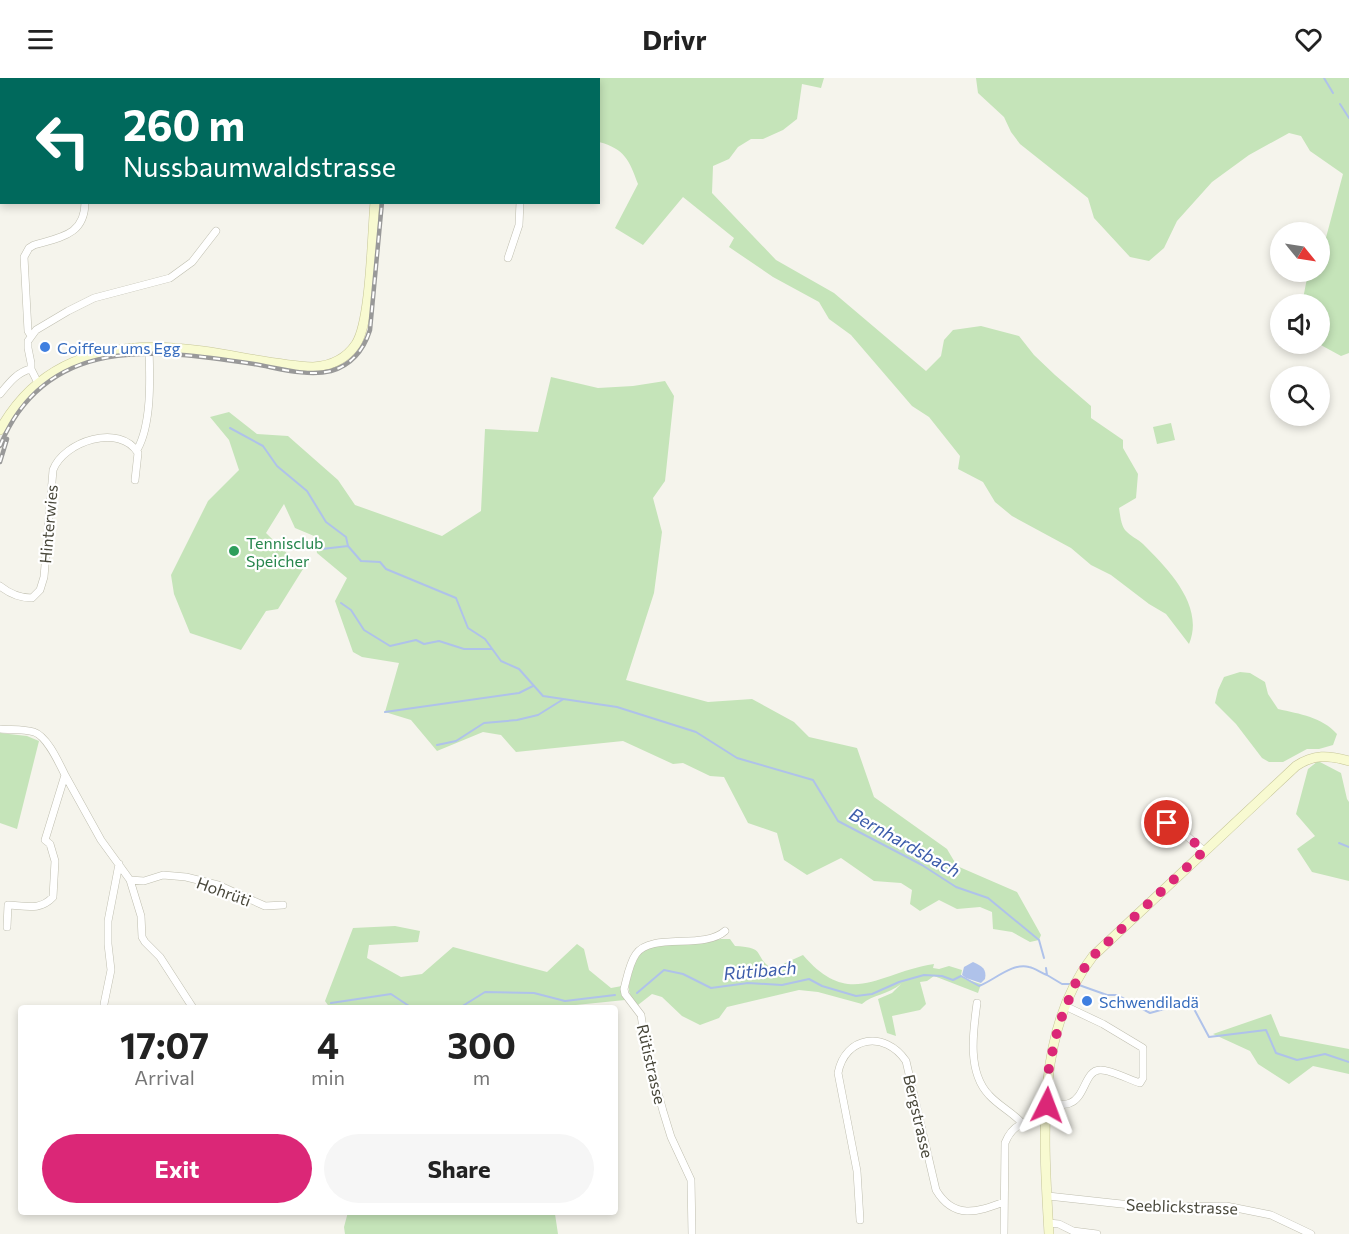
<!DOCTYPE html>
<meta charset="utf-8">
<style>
:root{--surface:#fff;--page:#f6f6f6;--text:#222;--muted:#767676;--accent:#db2777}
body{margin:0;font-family:Commissioner,sans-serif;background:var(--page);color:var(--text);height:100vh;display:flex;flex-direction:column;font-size:22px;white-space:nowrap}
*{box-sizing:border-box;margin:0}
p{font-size:20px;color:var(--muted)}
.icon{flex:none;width:33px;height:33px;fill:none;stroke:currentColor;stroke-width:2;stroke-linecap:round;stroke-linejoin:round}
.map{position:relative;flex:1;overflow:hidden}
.drawer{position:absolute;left:18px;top:927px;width:600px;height:210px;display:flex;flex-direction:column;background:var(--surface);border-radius:6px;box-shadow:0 3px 9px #0003}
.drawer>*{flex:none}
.guide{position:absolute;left:0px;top:0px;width:600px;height:126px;box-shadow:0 3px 9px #0003;background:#00695c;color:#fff;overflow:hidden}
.needle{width:39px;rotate:120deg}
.fabs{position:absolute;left:1270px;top:144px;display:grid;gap:12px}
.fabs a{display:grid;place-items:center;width:60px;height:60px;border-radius:50%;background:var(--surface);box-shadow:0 3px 9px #0003;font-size:30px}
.pin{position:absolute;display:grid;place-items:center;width:51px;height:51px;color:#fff;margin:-26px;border:3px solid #fff;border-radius:50%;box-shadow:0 2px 6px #0007}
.me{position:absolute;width:66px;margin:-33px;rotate:3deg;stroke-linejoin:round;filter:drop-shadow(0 0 4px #0008)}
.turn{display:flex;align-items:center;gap:21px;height:126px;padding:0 24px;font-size:27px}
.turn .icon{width:78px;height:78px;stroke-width:2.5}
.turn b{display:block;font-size:42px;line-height:51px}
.eta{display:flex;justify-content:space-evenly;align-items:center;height:102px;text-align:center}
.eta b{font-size:36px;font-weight:700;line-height:42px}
.action{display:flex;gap:12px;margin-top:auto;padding:12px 24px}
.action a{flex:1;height:69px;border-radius:36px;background:var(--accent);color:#fff;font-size:24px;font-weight:700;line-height:69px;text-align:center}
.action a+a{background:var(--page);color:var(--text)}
header{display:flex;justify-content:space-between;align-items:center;height:78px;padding:0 24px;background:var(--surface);font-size:27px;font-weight:700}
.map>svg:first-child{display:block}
.green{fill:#c5e4b9}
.water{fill:#afc2ea}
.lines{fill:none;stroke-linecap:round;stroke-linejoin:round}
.stream{stroke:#afc2ea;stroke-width:2}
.street-casing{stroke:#bfbeaf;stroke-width:8}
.secondary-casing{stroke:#c6c699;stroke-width:10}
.street{stroke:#fff;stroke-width:7}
.secondary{stroke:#f8fad1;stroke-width:9}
.rail-casing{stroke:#999;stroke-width:4.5}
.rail{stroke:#fff;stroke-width:2;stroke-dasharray:7;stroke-linecap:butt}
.route{stroke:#db2777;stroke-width:10;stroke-dasharray:0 18}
.shop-dot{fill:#3f7fe0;stroke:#fff;stroke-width:2}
.leisure-dot{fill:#2e9e5b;stroke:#fff;stroke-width:2}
.labels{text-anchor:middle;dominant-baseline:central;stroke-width:4.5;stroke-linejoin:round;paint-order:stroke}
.shop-label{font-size:16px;fill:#366cbe;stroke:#fff;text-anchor:start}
.street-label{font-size:16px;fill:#48473a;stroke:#fff}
.leisure-label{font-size:16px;fill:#27864d;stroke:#fff;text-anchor:start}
.water-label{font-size:18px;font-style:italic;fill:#3d5dab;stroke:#fff}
</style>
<header><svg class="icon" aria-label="menu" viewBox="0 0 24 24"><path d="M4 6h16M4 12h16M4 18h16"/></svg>Drivr<svg class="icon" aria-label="heart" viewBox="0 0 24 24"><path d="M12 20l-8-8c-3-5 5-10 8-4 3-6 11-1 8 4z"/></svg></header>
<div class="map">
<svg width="1349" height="1156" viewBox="0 0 1349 1156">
<rect width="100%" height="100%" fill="#f5f4ec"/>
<path class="green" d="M 155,0 L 395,0 L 156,2 Z
M 573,0 L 824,0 L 821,10 L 802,6 L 797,41 L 783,52 L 763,61 L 751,61 L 738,69 L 729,81 L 713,88 L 712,115 L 776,182 L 834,215 L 926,293 L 941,278 L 944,262 L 953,252 L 981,248 L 1019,258 L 1034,277 L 1055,297 L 1091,328 L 1091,340 L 1123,362 L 1123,370 L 1138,396 L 1136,420 L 1119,430 C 1120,436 1121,447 1125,452 C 1130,458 1138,461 1143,466 C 1168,491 1205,528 1189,566 L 1166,536 L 1149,526 L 1111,497 L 1091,487 L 1071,470 L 1012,438 L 995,424 L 983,404 L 958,391 L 960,378 L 929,339 L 912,328 L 851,257 L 829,241 L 819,224 L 773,199 L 729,169 L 734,160 L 683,119 L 643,167 L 615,150 L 638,106 C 629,82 625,71 599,64 L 598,2 L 572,1 Z
M 976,0 L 1349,0 L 1349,275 L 1341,278 L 1319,266 L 1320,226 L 1302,226 L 1307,200 L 1311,194 L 1320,194 L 1320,182 L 1343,96 L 1310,73 L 1301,58 L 1289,55 L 1249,77 L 1212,104 L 1177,143 L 1164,170 L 1149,183 L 1130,179 L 1094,140 L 1088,120 L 1020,66 L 1011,54 L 1004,39 L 978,15 Z
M 551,299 L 598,310 L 633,308 L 665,303 L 674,318 L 665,403 L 653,420 L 662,454 L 654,515 L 626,602 L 708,624 L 752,621 L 794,644 L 809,659 L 857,670 L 874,719 L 947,771 L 957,788 L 1017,814 L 1041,857 L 1039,862 L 1030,864 L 1012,854 L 993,851 L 992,834 L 980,829 L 957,831 L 939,822 L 920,833 L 910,826 L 912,812 L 901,805 L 874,803 L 841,780 L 807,797 L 784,782 L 777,755 L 748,745 L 724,699 L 710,698 L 683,685 L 673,686 L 623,663 L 516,674 L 501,657 L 483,654 L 437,673 L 411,642 L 385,634 L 399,585 L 362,579 L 353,574 L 335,523 L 347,500 L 317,475 L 314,458 L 295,450 L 284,426 L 266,455 L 303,491 L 278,531 L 266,533 L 241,572 L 190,555 L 174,516 L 171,497 L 208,423 L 239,392 L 229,362 L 210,339 L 229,334 L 257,356 L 288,358 L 338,402 L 355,427 L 442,458 L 481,433 L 485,351 L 538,354 Z
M 1171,345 L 1175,362 L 1157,366 L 1153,349 Z
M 1240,594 L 1250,595 L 1265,604 L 1268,616 L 1278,631 C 1300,636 1322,639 1337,656 L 1333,667 L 1319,671 L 1307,671 L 1283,684 L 1269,684 L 1262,680 L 1236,646 L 1215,625 L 1218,612 L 1224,599 Z
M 0,655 L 27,658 L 39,663 L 17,751 L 0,745 Z
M 1318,683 L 1341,695 L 1347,721 L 1349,724 L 1349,803 L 1312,794 L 1297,771 L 1315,758 L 1296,736 L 1308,691 Z
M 395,848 L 420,853 L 418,864 L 369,867 L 367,880 L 401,899 L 422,896 L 453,869 L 547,894 L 577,866 L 584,871 L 589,892 L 611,910 L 622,908 L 625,922 L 566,928 L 565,930 L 330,930 L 325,923 L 353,850 Z
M 721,861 L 730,861 L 735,868 C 768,870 752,877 772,891 L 803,877 C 850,932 879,894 934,886 L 933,890 L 939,891 L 949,888 L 962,892 L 961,897 L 965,901 L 981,906 L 978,915 L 934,898 L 927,903 L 920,904 L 926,926 L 920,932 L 892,938 L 896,958 L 887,955 L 878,921 L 892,915 L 901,906 C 888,917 873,916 862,926 L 818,914 L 799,912 L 727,929 L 719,940 L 700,947 L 682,938 L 662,919 L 652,916 L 638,927 C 628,917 627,912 631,898 C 633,891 634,883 639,876 C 650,862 702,865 721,861 Z
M 1271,936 L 1280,958 L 1349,971 L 1349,996 L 1313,988 L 1289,1006 L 1258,986 L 1250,973 L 1213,956 Z
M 348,1134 L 601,1134 L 601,1136 L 555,1136 L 558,1156 L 345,1156 L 344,1149 Z"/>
<path class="water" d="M 973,884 C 982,888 987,891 985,901 L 981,905 L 966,900 L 962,897 L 964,889 Z"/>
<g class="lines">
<path class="stream" d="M 1324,0 L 1333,15
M 1340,26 L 1349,40
M 230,350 L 263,368 L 277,388 L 307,413 L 326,444 L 346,459 L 348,468 L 361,483 L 380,484 L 386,491 L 456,520 L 468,550 L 485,561 L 501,583 L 519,591 L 543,618 L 617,629 L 696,654 L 737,680 L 813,702 L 838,743 L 922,787 L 956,809 L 988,820 L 1039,862 L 1044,880
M 322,471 L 348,468
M 341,525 L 351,532 L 364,552 L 390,568 L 416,562 L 424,566 L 439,563 L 464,571 L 491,571
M 385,634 L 519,615 L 533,608
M 437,667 L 456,663 L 484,645 L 517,642 L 538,637 L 562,622
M 1339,765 L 1349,769
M 1046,890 L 1047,897 L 1062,906 L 1070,906
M 1079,907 L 1107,917 L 1117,917 L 1150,935 L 1182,926 L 1193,929 L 1209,959 L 1266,952 L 1276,975 L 1297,982 L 1325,976 L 1349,984
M 637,915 L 664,892 L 683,896 L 711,910 L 748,905 L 782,907 L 809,901 L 822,908 L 856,918 L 872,916 L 899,904 L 924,897 L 942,898 L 953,902 L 961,898 L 979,908 C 993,903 1013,884 1029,889 C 1035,890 1041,895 1047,897
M 331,925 L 391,916 L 412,930
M 441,930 L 461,929 L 485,914 L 534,915 L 565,923 L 615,917"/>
<g class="street-casing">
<path id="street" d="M 79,2 L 79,0
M 487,2 L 488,0
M 508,180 L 519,147 L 520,124
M 31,258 L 28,253 L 24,179 L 29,170 L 34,167 C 61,159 85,157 85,124
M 38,305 L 31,291 L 31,285 L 28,270 L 28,263 L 36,252 L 68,233 L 94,220 L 170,200 L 192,184 L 216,153
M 0,316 C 9,305 17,294 31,291
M 137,372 C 152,346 150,299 149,269
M 0,508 C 10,516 19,520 32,520 L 40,512 L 44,499 L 53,392 C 64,363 120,345 138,375 L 135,402
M 0,651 C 10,652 24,651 34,654 C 47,658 59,685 65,697 L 45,762 L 50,766 L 55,783 L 53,819 C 40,833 26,828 8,827 L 7,849
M 65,697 L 101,762 L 130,802 L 141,838 L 142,859 L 145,864 L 160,879 L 193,930
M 1167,745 L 1180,752 L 1204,773
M 130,802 L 144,803 L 163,797 L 186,799 L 218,807 L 265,828 L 283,827
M 977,925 C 973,954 967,994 989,1017 C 999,1028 1012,1034 1022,1045
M 104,926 L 111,892 L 108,866 L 108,843 L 119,786
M 1047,1027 C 1054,1026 1064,1028 1070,1025 C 1085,1020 1085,992 1100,992 C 1109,991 1130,1002 1140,1005 L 1143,1000 L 1143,970 L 1103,946 L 1065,928
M 1048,1118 L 1149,1129 L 1226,1128 L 1271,1137 L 1311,1156
M 860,1142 L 857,1093 L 838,995 C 845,958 885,952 906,983 L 936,1112 C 954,1142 977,1134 1004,1124
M 1048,1145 L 1059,1146 L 1073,1153 L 1097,1156
M 692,1156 L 691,1102 L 671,1059 L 663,1033 L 646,970 L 641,937 L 625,916 L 624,911 C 627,900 629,886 636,876 C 651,854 704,872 725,853
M 1004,1156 L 1005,1065 C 1013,1045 1027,1042 1046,1042"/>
</g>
<g class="secondary-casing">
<path id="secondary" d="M 402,2 L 404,0
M 0,352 C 43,274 121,261 203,273 C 239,278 276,287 313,289 C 330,288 346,281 356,266 C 371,243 372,156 375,124
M 1049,1156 C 1044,1066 1034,953 1093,878 L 1296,688 C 1314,676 1328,677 1349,683"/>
</g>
<use href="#street" class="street"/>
<use href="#secondary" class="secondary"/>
<g class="rail-casing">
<path id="rail" d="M 413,2 L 414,0
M 0,368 C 46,256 156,271 254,286 C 278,290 307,299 331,293 C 352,287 364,271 370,252 L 382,124
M 0,384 L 7,361"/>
</g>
<use href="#rail" class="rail"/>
</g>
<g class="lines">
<path class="route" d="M 1047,1027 L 1049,988 L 1059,946 L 1078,899 L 1093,878 L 1204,773 L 1180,752 L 1167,745"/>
</g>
<g class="shop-dot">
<circle cx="45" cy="269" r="6"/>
<circle cx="1087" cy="923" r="6"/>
</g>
<circle class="leisure-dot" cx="234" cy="473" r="6"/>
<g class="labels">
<g class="shop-label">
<text x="57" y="269">Coiffeur ums Egg</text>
<text x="1099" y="923">Schwendiladä</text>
</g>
<g class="street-label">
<text transform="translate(48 446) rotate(-85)">Hinterwies</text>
<text transform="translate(224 813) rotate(20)">Hohrüti</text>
<text transform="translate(652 986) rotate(77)">Rütistrasse</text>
<text transform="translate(919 1038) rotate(77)">Bergstrasse</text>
<text transform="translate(1182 1128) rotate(2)">Seeblickstrasse</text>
</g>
<g class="leisure-label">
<text x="246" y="464">Tennisclub<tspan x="246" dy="18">Speicher</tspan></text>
</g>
<g class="water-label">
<text transform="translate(905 764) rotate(29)">Bernhardsbach</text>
<text transform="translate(760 892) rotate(-5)">Rütibach</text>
</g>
</g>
</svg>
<div class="fabs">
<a><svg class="needle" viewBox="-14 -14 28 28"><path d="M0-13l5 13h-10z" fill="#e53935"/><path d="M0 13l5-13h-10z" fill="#767676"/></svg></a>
<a><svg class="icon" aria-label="sound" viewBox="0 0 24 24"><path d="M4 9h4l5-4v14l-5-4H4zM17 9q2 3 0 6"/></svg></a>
<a><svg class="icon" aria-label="search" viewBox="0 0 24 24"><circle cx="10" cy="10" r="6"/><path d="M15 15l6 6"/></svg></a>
</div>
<div class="pin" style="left:1167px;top:745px;background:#d93025"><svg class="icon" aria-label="arrive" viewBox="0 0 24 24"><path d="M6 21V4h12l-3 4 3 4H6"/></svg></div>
<svg class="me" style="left:1047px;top:1027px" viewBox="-20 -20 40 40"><path d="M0-17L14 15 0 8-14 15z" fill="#db2777" stroke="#fff" stroke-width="4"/></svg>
<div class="guide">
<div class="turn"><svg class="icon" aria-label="left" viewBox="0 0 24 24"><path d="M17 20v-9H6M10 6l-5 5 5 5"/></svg><div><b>260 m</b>Nussbaumwaldstrasse</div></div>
</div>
<section class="drawer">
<div class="eta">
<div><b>17:07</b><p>Arrival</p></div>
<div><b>4</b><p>min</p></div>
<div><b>300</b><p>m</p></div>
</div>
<div class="action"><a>Exit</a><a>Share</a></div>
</section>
</div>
